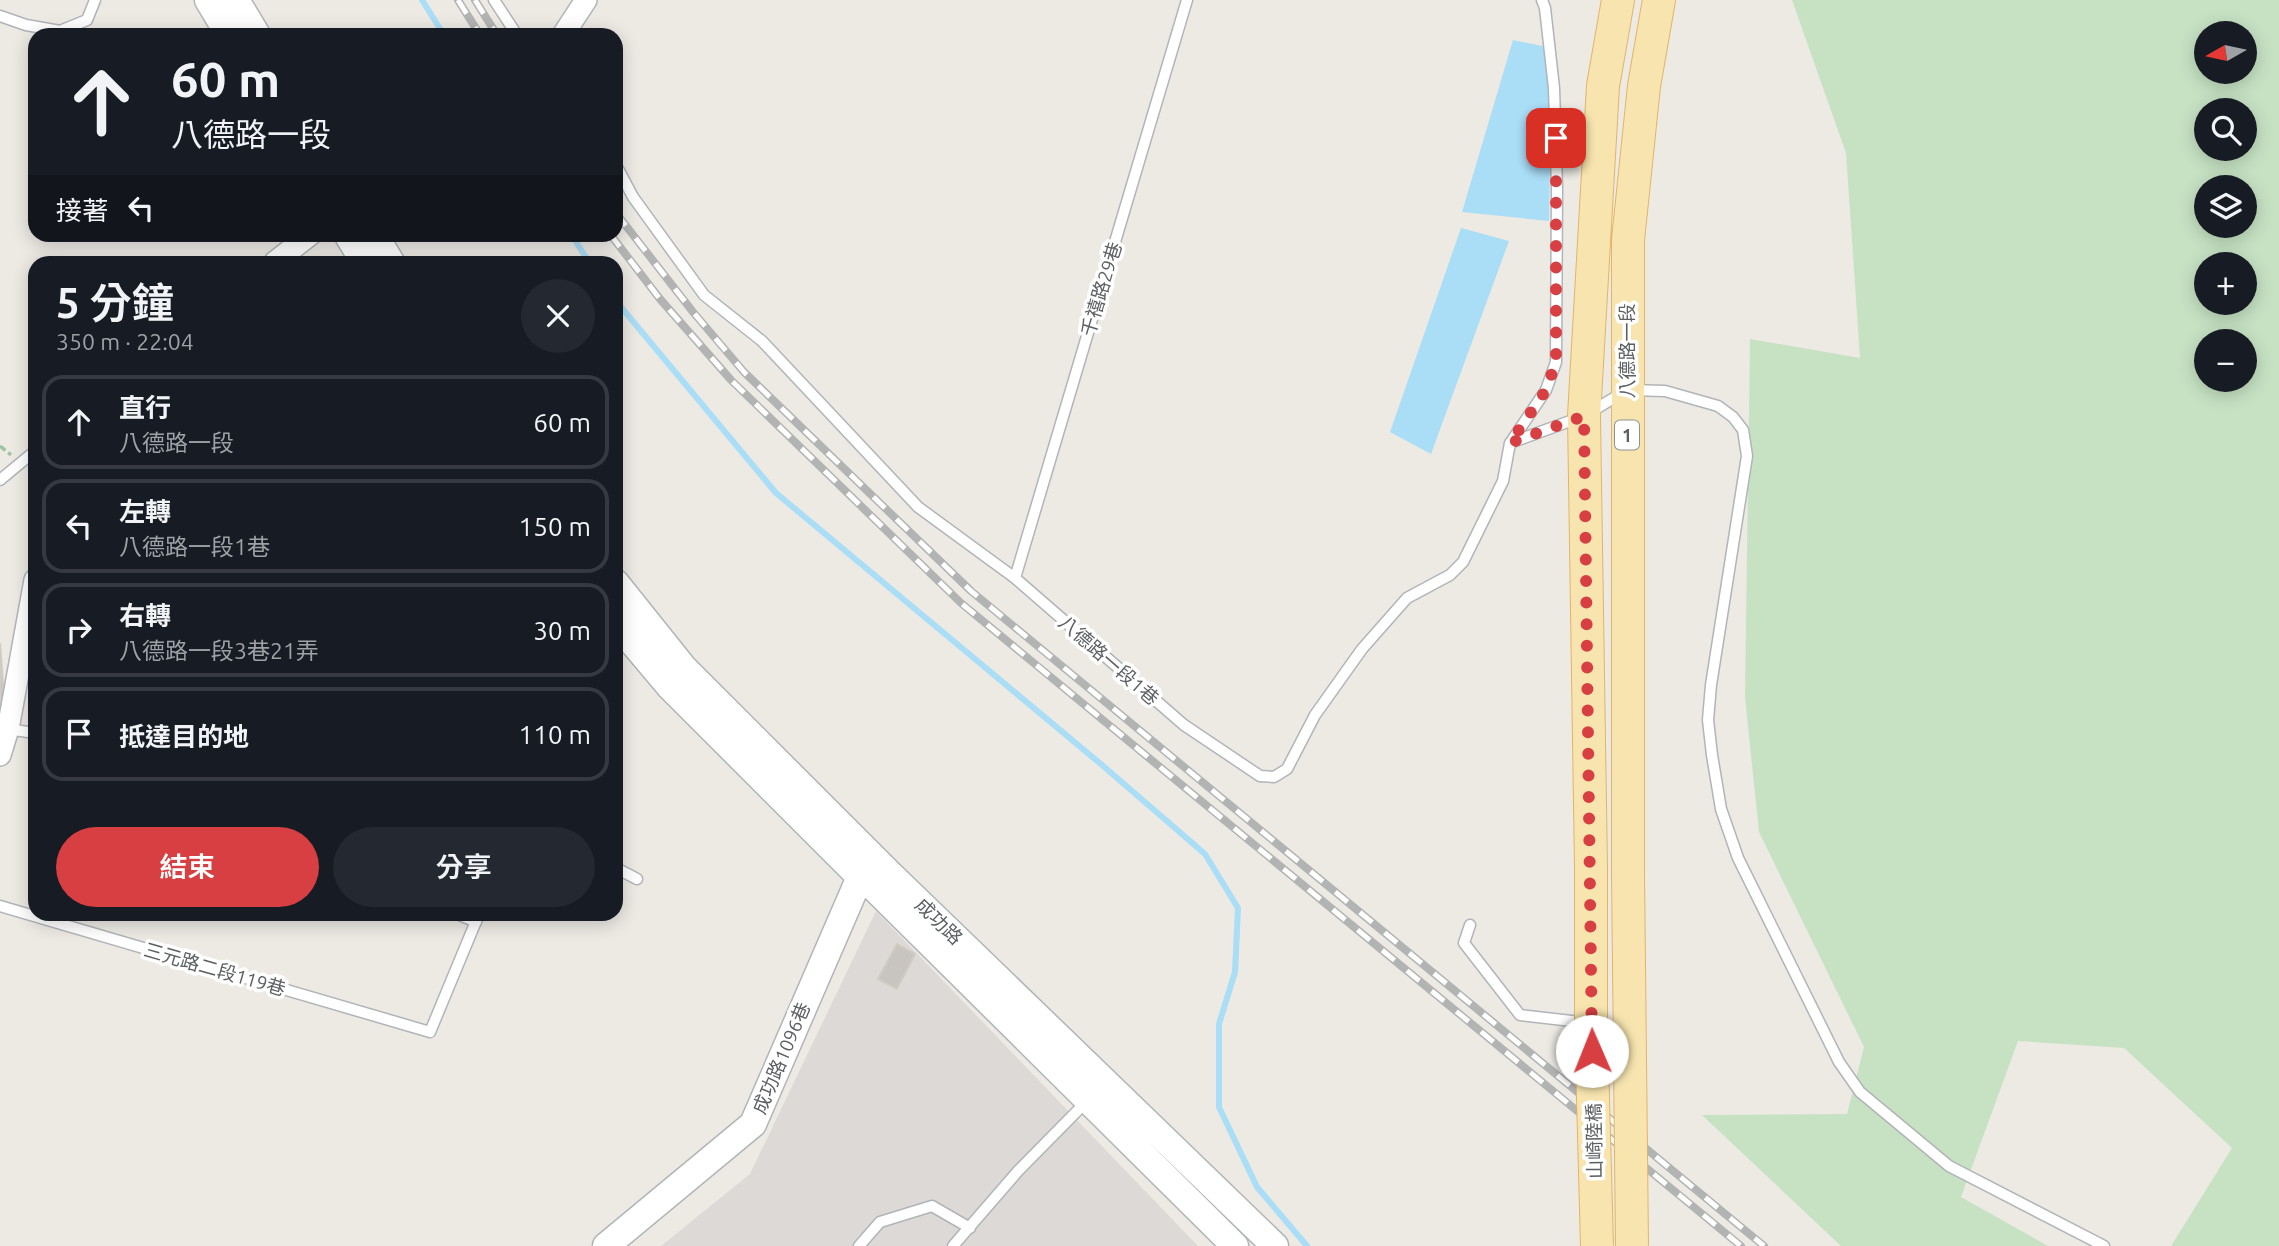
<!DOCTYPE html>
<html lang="zh-TW">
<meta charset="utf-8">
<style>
:root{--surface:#171b24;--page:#242831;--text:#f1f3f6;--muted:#9ea1a6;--line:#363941;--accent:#d83f42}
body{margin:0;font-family:Ubuntu,"Noto Sans TC",sans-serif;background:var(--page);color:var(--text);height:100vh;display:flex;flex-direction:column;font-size:26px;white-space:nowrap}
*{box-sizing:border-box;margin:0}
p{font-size:23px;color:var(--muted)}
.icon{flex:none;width:38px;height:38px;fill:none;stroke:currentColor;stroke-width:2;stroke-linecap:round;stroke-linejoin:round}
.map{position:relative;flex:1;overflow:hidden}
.drawer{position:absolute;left:28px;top:256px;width:595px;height:665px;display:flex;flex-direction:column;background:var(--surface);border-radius:21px;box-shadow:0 4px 18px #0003}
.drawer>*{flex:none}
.top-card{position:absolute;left:28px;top:28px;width:595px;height:214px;border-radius:21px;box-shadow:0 4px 18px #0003;background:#171b24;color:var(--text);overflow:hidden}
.needle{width:46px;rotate:261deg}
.tools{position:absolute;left:2194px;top:21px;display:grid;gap:14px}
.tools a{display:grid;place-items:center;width:63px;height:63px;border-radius:50%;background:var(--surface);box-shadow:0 4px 18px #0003;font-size:35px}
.pin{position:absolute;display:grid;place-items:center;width:60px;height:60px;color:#fff;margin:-30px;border-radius:14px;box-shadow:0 4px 10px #0006}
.me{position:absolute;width:77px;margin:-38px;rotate:359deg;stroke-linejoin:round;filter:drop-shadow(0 0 5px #0008)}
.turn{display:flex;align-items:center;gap:24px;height:147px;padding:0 28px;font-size:32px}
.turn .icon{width:91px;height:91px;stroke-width:2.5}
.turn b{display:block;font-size:49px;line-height:60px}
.then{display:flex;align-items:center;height:66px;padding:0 28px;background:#0003;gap:14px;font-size:26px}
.round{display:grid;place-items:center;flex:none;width:74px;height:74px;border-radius:37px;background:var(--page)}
.summary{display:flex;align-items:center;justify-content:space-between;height:119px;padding:0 28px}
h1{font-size:42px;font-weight:600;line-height:52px}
.button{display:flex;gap:14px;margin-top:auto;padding:14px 28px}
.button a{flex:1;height:80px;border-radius:42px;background:var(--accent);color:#fff;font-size:28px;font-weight:600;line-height:80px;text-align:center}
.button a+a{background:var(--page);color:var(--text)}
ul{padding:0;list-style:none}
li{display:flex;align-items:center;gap:21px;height:94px;margin:0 14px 10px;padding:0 14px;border:4px solid var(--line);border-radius:21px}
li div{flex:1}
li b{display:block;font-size:26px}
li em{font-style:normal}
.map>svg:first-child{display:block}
.industrial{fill:#dcd9d6}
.green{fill:#c6e2c3;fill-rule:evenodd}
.water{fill:#aaddf6}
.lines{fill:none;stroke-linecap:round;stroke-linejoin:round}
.stream{stroke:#aaddf6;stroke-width:6}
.building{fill:#c8c5c0;stroke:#d1cbc3;stroke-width:2}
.service-casing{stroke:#b1b4b8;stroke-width:13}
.minor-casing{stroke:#b1b4b8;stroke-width:24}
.tertiary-casing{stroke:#b1b4b8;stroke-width:29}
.primary-casing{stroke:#e3b467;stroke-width:34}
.path{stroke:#9cc3a4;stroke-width:3.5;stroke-dasharray:7 3.5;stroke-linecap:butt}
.service{stroke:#fff;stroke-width:10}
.minor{stroke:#fff;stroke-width:21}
.tertiary{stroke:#fff;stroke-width:26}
.primary{stroke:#f7e4af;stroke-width:32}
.rail-casing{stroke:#b2b3b3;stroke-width:8}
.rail{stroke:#fff;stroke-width:5;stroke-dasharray:16;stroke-linecap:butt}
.primary-bridge-casing{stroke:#e3b467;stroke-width:34;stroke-linecap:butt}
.primary-bridge{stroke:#f7e4af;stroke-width:32}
.route{stroke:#d83f42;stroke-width:12;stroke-dasharray:0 21.6}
.labels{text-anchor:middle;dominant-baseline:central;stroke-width:7;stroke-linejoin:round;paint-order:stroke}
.shield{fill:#fff;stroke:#8d9092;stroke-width:2}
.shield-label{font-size:18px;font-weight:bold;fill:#5c6063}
.street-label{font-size:19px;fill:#5c6063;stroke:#fff}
</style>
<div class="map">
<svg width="2279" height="1246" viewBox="0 0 2279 1246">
<rect width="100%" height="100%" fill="#edeae4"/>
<path class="industrial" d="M 876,911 L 1198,1246 L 661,1246 L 750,1174 Z"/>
<path class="green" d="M 1792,0 L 2279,0 L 2279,1246 L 2171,1246 L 2232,1148 L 2124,1048 L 2018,1041 L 1961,1197 L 2048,1246 L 1841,1246 L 1702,1115 L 1847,1114 L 1864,1047 L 1759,832 L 1745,697 L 1750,339 L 1860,358 L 1846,153 ZM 2207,33 L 2245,33 L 2245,72 L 2207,72 ZM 2207,110 L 2245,110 L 2245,149 L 2207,149 ZM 2207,187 L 2245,187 L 2245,226 L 2207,226 ZM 2207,264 L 2245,264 L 2245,303 L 2207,303 ZM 2207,341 L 2245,341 L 2245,380 L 2207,380 Z"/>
<path class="water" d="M 1513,40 L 1552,48 L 1549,221 L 1462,212 Z
M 1461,228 L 1509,241 L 1431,454 L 1390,432 Z"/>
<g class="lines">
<path class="stream" d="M 422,0 L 444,35
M 571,234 L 589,262
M 616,301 L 776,493 L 1102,765 L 1205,854 L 1238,908 L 1235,972 L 1219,1024 L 1219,1107 L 1257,1187 L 1307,1246"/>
</g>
<path class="building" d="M 0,643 L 5,711 L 0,711 Z
M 897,944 L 915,954 L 897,989 L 878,979 Z"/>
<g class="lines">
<g class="service-casing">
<path id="service" d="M 494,0 L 517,35
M 0,16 L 26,25 L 60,31 L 87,20 L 95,0
M 616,165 L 633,197 L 704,295 L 762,341 L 918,507 L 1015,578 L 1184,725 L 1260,776 L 1274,777 L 1287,769 L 1315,715 L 1362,649 L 1407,598 L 1450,575 L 1463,562 L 1503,481 L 1510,443 L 1584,416 L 1627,390 L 1665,391 L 1718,406 L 1733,417 L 1743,430 L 1747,456 L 1711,685 L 1708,720 L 1712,755 L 1721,809 L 1738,858 L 1839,1062 L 1860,1092 L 1949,1166 L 2104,1246
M 1511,442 L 1546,390 L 1556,362 L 1557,188 L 1554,88 L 1545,8 L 1542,0
M 0,480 L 35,451
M 1015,578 L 1187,0
M 7,729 L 35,733
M 616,868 L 637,879
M 0,906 L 430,1032 L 479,914
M 457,914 L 476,922
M 1470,925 L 1464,943 L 1520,1015 L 1589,1023
M 859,1246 L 880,1222 L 932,1206 L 970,1228
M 953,1246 L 1018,1171 L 1087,1101"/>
</g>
<g class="minor-casing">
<path id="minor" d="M 563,35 L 586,0
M 275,262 L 311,234
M 0,755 L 8,729 L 35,580"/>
</g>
<g class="tertiary-casing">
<path id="tertiary" d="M 208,0 L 229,35
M 236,0 L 257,35
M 347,234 L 364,262
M 374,234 L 391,262
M 616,583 L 684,668 L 890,874 L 1275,1246
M 616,623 L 669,686 L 860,877 L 876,890 L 1235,1246
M 606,1246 L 753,1124 L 860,877 L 868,866"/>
</g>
<g class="primary-casing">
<path id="primary" d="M 1591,868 L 1584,416 L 1603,86 L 1618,0
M 1628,872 L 1628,240 L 1644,86 L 1659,0"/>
</g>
<path class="path" d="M 0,446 L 11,455"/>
<use href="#service" class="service"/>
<use href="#minor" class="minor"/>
<use href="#tertiary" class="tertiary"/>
<use href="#primary" class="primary"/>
<g class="rail-casing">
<path id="rail" d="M 458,0 L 480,35
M 475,0 L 497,35
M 616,213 L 693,312 L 744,372 L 971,591 L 1764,1246
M 610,234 L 660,299 L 731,380 L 961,603 L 1741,1246"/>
</g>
<use href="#rail" class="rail"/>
<g class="primary-bridge-casing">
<path id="primary-bridge" d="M 1591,868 L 1591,1024 L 1597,1246
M 1628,872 L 1632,1246"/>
</g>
<use href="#primary-bridge" class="primary-bridge"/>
</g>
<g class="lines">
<path class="route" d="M 1556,138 L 1556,362 L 1546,390 L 1510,443 L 1584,416 L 1592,1051"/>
</g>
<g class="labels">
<rect class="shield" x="1615" y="420.5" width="24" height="29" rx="5"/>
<g class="shield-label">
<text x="1627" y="435">1</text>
</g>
<g class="street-label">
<text transform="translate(1101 289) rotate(-73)">千禧路29巷</text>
<text transform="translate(1627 351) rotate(-90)">八德路一段</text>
<text transform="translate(1109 660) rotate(41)">八德路一段1巷</text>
<text transform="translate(939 921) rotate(44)">成功路</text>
<text transform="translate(215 969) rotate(16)">三元路二段119巷</text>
<text transform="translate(781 1058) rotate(-67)">成功路1096巷</text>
<text transform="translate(1594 1141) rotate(-91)">山崎陸橋</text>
</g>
</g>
</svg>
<div class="tools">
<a><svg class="needle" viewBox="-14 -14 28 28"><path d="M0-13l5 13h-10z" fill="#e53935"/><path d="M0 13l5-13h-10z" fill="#9ea1a6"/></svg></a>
<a><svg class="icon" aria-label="search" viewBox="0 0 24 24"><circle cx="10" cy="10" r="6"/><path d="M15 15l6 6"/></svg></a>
<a><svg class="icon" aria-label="layers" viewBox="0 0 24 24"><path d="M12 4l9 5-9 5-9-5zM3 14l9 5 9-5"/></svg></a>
<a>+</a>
<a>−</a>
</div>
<div class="pin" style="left:1556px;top:138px;background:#d93025"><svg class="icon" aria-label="arrive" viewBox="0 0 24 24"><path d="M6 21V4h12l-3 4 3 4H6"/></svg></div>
<svg class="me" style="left:1592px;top:1051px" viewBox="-20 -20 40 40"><circle r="19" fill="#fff"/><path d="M0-13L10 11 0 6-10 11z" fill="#d83f42"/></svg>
<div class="top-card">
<div class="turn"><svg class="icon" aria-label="ahead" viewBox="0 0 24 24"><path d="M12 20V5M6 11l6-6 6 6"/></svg><div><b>60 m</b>八德路一段</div></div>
<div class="then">接著<svg class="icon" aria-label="left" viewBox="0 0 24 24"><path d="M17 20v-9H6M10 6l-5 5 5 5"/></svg></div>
</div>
<section class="drawer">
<div class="summary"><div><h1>5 分鐘</h1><p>350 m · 22:04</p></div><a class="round"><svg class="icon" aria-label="close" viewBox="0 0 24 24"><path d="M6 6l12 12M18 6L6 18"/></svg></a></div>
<ul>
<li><svg class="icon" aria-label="ahead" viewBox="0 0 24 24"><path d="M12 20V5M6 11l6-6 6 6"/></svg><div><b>直行</b><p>八德路一段</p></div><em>60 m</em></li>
<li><svg class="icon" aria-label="left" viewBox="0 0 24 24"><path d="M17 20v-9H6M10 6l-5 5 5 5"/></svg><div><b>左轉</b><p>八德路一段1巷</p></div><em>150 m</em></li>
<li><svg class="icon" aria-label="right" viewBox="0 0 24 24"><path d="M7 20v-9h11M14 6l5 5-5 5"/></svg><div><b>右轉</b><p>八德路一段3巷21弄</p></div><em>30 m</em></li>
<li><svg class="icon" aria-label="arrive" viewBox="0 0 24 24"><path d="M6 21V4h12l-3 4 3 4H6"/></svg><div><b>抵達目的地</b></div><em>110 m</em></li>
</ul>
<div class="button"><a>結束</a><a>分享</a></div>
</section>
</div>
